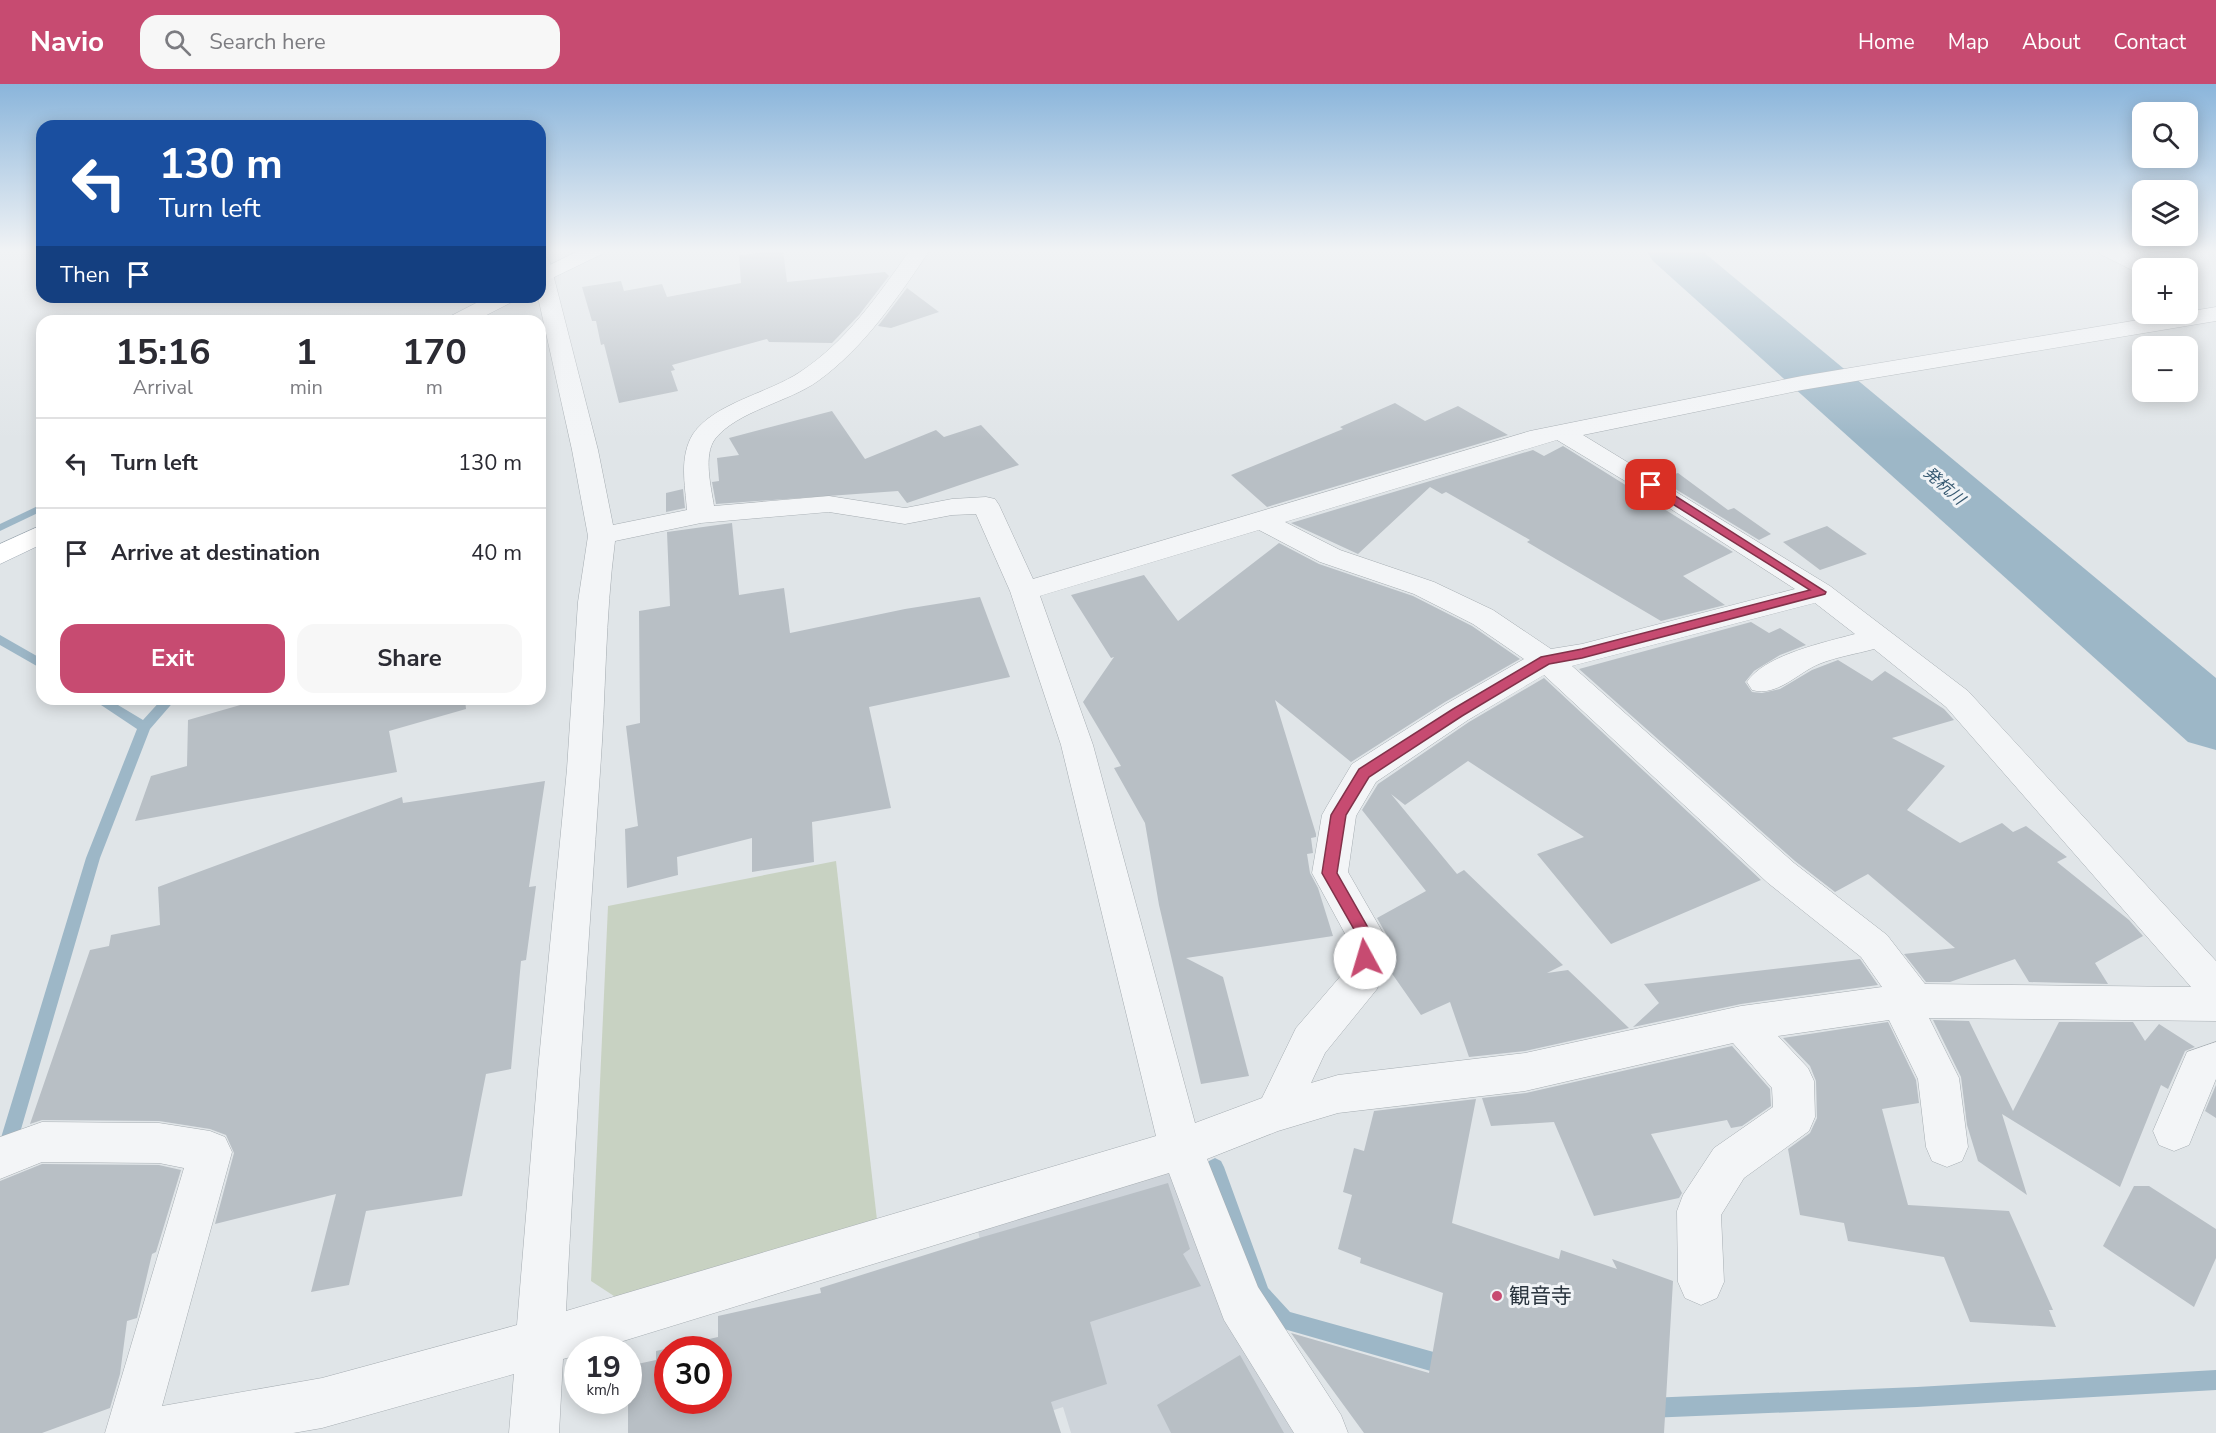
<!DOCTYPE html>
<meta charset="utf-8">
<style>
:root{--surface:#fff;--page:#f7f7f7;--text:#2b2b33;--muted:#7c7c81;--line:#e1e1e2;--accent:#c74b71}
body{margin:0;font-family:"Nunito Sans","Noto Sans JP",sans-serif;background:var(--page);color:var(--text);height:100vh;display:flex;flex-direction:column;font-size:22px;white-space:nowrap}
*{box-sizing:border-box;margin:0}
p{font-size:20px;color:var(--muted)}
.icon{flex:none;width:33px;height:33px;fill:none;stroke:currentColor;stroke-width:2;stroke-linecap:round;stroke-linejoin:round}
.map{position:relative;flex:1;overflow:hidden}
.panel{position:absolute;left:36px;top:231px;width:510px;height:390px;display:flex;flex-direction:column;background:var(--surface);border-radius:18px;box-shadow:0 3px 15px #0003}
.panel>*{flex:none}
.guide{position:absolute;left:36px;top:36px;width:510px;height:183px;border-radius:18px;box-shadow:0 3px 15px #0003;background:#1a4fa0;color:#fff;overflow:hidden}
.buttons{position:absolute;left:2132px;top:18px;display:grid;gap:12px}
.buttons a{display:grid;place-items:center;width:66px;height:66px;border-radius:12px;background:var(--surface);box-shadow:0 3px 15px #0003;font-size:30px}
.speed{position:absolute;left:564px;top:1252px;display:flex;gap:12px;font-size:30px;font-weight:700;text-align:center}
.speed>*{display:grid;place-content:center;width:78px;height:78px;border-radius:50%;background:var(--surface);box-shadow:0 3px 15px #0003;line-height:1}
.speed small{font-size:15px;font-weight:400}
.speed .limit{border:9px solid #d22;background:#fff;color:#111}
.pin{position:absolute;display:grid;place-items:center;width:51px;height:51px;color:#fff;margin:-26px;border-radius:12px;box-shadow:0 3px 9px #0006}
.me{position:absolute;width:66px;margin:-33px;rotate:354deg;stroke-linejoin:round;filter:drop-shadow(0 0 4px #0008)}
.turn{display:flex;align-items:center;gap:21px;height:126px;padding:0 24px;font-size:27px}
.turn .icon{width:78px;height:78px;stroke-width:2.5}
.turn b{display:block;font-size:42px;line-height:51px}
.then{display:flex;align-items:center;height:57px;padding:0 24px;background:#0003;gap:12px;font-size:22px}
.eta{display:flex;justify-content:space-evenly;align-items:center;height:102px;text-align:center}
.eta b{font-size:36px;font-weight:700;line-height:42px}
.primary-button{display:flex;gap:12px;margin-top:auto;padding:12px 24px}
.primary-button a{flex:1;height:69px;border-radius:18px;background:var(--accent);color:#fff;font-size:24px;font-weight:700;line-height:69px;text-align:center}
.primary-button a+a{background:var(--page);color:var(--text)}
ul{padding:0;list-style:none}
li{display:flex;align-items:center;gap:18px;height:90px;padding:0 24px;border-top:2px solid var(--line)}
li div{flex:1}
li b{display:block;font-size:22px}
li em{font-style:normal}
header{display:flex;align-items:center;gap:36px;box-sizing:border-box;height:84px;padding:0 30px;background:var(--accent);color:#fff}
header strong{font-size:28px}
nav{display:flex;gap:33px;margin-inline-start:auto;font-size:21px}
.search{width:420px;height:54px;background:var(--page);display:flex;align-items:center;gap:15px;box-sizing:border-box;padding:0 21px;border-radius:18px;color:var(--muted);font-size:22px}
.map>svg:first-child{display:block}
.built{fill:#ced4da}
.green{fill:#c8d2c2}
.lines{fill:none;stroke-linecap:round;stroke-linejoin:round}
.stream{fill:#9db7c7;fill-rule:evenodd}
.river{fill:#9db7c7;fill-rule:evenodd}
.building{fill:#b8bfc5;fill-rule:evenodd}
.minor-casing{stroke:#a6adb2;stroke-width:1}
.major-casing{stroke:#a0abb4;stroke-width:1}
.minor{fill:#f3f5f7;fill-rule:evenodd}
.major{fill:#fff;fill-rule:evenodd}
.route{fill:#c74b71;stroke:#813149;stroke-width:1.5}
.poi-dot{fill:#c74b71;stroke:#f0f3f6;stroke-width:2}
.labels{text-anchor:middle;dominant-baseline:central;stroke-width:6;stroke-linejoin:round;paint-order:stroke}
.far-water-label{font-size:16px;font-style:italic;fill:#365971;stroke:#f0f3f6}
.near-poi-label{font-size:21px;fill:#2a353f;stroke:#f0f3f6;text-anchor:start}
</style>
<header>
<strong>Navio</strong>
<div class="search"><svg class="icon" aria-label="search" viewBox="0 0 24 24"><circle cx="10" cy="10" r="6"/><path d="M15 15l6 6"/></svg>Search here</div>
<nav><a>Home</a><a>Map</a><a>About</a><a>Contact</a></nav>
</header>
<div class="map">
<svg width="2216" height="1349" viewBox="0 0 2216 1349">
<rect width="100%" height="100%" fill="#e0e5e8"/>
<path class="built" d="M 1172,1086 L 1298,1349 L 1071,1349 L 1063,1323 L 1021,1337 L 978,1147 Z"/>
<path class="green" d="M 836,777 L 877,1136 L 617,1214 L 591,1197 L 608,822 Z"/>
<g class="lines">
<path class="stream" d="M 42,420 L 42,427 L 0,447 L 0,440 Z
M 0,551 L 42,575 L 42,585 L 0,561 Z
M 92,615 L 108,615 L 143,636 L 162,615 L 176,615 L 150,645 L 100,774 L 17,1059 L 14,1065 L 8,1067 L 2,1065 L 0,1057 L 86,774 L 137,645 Z
M 1215,1074 L 1221,1077 L 1224,1083 L 1268,1204 L 1290,1228 L 1448,1272 L 1455,1275 L 1458,1282 L 1455,1289 L 1448,1292 L 1277,1243 L 1254,1217 L 1251,1210 L 1206,1083 L 1209,1077 Z
M 2216,1286 L 2216,1306 L 1917,1323 L 1648,1334 L 1641,1331 L 1638,1324 L 1641,1317 L 1648,1314 L 1917,1303 Z"/>
<path class="river" d="M 1646,166 L 1701,166 L 2216,594 L 2216,666 L 2188,658 L 1653,177 Z"/>
</g>
<path class="building" d="M 783,166 L 787,198 L 885,188 L 889,192 L 859,231 L 832,259 L 769,258 L 767,255 L 672,281 L 675,286 L 671,287 L 678,307 L 619,319 L 604,260 L 601,261 L 596,237 L 592,237 L 582,203 L 621,197 L 624,207 L 662,200 L 667,213 L 741,199 L 739,171 Z
M 907,204 L 939,228 L 891,244 L 878,242 Z
M 1395,319 L 1425,337 L 1458,322 L 1508,351 L 1267,423 L 1231,391 L 1343,345 L 1340,343 Z
M 832,327 L 865,375 L 936,346 L 944,353 L 981,341 L 1019,381 L 907,419 L 898,407 L 716,420 L 712,398 L 719,397 L 717,374 L 739,371 L 729,354 Z
M 1563,362 L 1733,468 L 1683,492 L 1725,521 L 1661,537 L 1527,458 L 1530,456 L 1446,408 L 1442,410 L 1430,403 L 1358,470 L 1291,439 L 1533,366 L 1544,372 Z
M 1678,389 L 1728,426 L 1734,424 L 1771,450 L 1759,456 L 1659,395 Z
M 683,405 L 685,424 L 666,428 L 666,409 Z
M 732,439 L 739,511 L 784,504 L 790,549 L 905,525 L 980,513 L 1010,593 L 869,623 L 891,724 L 812,738 L 814,778 L 752,788 L 752,754 L 677,773 L 678,791 L 627,804 L 625,745 L 638,742 L 626,642 L 640,639 L 639,527 L 670,522 L 667,448 Z
M 1827,442 L 1867,470 L 1820,486 L 1783,458 Z
M 1279,459 L 1319,480 L 1413,512 L 1472,542 L 1520,575 L 1445,618 L 1351,678 L 1275,616 L 1316,750 L 1316,753 L 1311,754 L 1313,769 L 1307,770 L 1310,789 L 1318,804 L 1333,852 L 1186,874 L 1223,893 L 1249,992 L 1201,1000 L 1159,821 L 1145,739 L 1114,684 L 1121,682 L 1083,618 L 1114,573 L 1111,574 L 1071,511 L 1144,491 L 1178,537 Z
M 1751,538 L 1769,549 L 1780,544 L 1806,561 L 1780,571 L 1754,587 L 1745,598 L 1752,608 L 1762,609 L 1780,605 L 1812,586 L 1838,576 L 1872,597 L 1885,587 L 1944,625 L 1954,636 L 1892,654 L 1945,682 L 1907,726 L 1960,759 L 2002,739 L 2013,748 L 2026,742 L 2067,773 L 2057,778 L 2129,836 L 2143,852 L 2095,879 L 2108,900 L 2029,898 L 2015,875 L 1950,898 L 1926,898 L 1904,870 L 1955,864 L 1868,790 L 1835,808 L 1795,777 L 1579,585 Z
M 1544,594 L 1761,796 L 1611,860 L 1537,770 L 1584,753 L 1468,677 L 1405,721 L 1391,710 L 1457,790 L 1464,786 L 1563,881 L 1547,889 L 1568,886 L 1629,944 L 1525,967 L 1469,973 L 1450,918 L 1421,931 L 1386,881 L 1389,855 L 1377,834 L 1426,807 L 1362,726 L 1378,700 L 1469,638 Z
M 261,615 L 465,615 L 466,625 L 389,647 L 397,688 L 135,737 L 151,692 L 187,682 L 188,636 Z
M 545,697 L 529,803 L 536,802 L 526,876 L 521,877 L 511,985 L 486,990 L 462,1112 L 366,1127 L 349,1201 L 311,1208 L 336,1110 L 215,1140 L 234,1069 L 226,1051 L 210,1045 L 159,1037 L 42,1036 L 30,1040 L 90,866 L 109,862 L 111,851 L 160,841 L 158,803 L 402,713 L 403,719 Z
M 1860,875 L 1878,901 L 1741,920 L 1633,943 L 1659,919 L 1644,900 Z
M 1933,936 L 1969,937 L 2013,1027 L 2059,938 L 2133,938 L 2145,957 L 2159,940 L 2195,963 L 2185,967 L 2168,1005 L 2161,1001 L 2120,1103 L 2002,1030 L 2027,1111 L 1978,1077 L 1967,1041 L 1961,993 Z
M 1888,938 L 1916,996 L 1919,1019 L 1882,1025 L 1908,1121 L 2009,1127 L 2053,1226 L 2049,1226 L 2056,1243 L 1970,1238 L 1944,1173 L 1848,1157 L 1844,1139 L 1800,1131 L 1788,1065 L 1810,1049 L 1817,1034 L 1816,997 L 1810,982 L 1783,954 Z
M 1732,962 L 1770,1005 L 1771,1022 L 1742,1042 L 1731,1044 L 1727,1036 L 1651,1050 L 1682,1109 L 1679,1114 L 1594,1132 L 1554,1038 L 1491,1042 L 1482,1014 L 1526,1009 Z
M 2216,1001 L 2216,1034 L 2205,1027 Z
M 1476,1015 L 1452,1139 L 1559,1175 L 1561,1166 L 1617,1185 L 1612,1175 L 1673,1197 L 1664,1349 L 1364,1349 L 1291,1249 L 1429,1289 L 1443,1209 L 1360,1179 L 1361,1174 L 1338,1165 L 1352,1111 L 1343,1108 L 1354,1064 L 1364,1067 L 1374,1027 Z
M 42,1080 L 159,1081 L 181,1086 L 156,1168 L 152,1170 L 137,1234 L 127,1237 L 120,1290 L 110,1324 L 42,1349 L 0,1349 L 0,1097 Z
M 1168,1099 L 1190,1165 L 1183,1170 L 1201,1202 L 1090,1238 L 1107,1300 L 1051,1318 L 1061,1349 L 628,1349 L 628,1282 L 656,1276 L 656,1267 L 718,1253 L 718,1232 L 821,1209 L 820,1204 L 979,1154 ZM 668,1266 L 718,1266 L 718,1317 L 668,1317 Z
M 2134,1102 L 2149,1102 L 2216,1145 L 2216,1174 L 2194,1223 L 2103,1162 Z
M 1240,1271 L 1284,1349 L 1171,1349 L 1157,1321 Z"/>
<g class="lines">
<g class="minor-casing">
<path id="minor" d="M 910,166 L 930,166 C 898,213 865,263 818,297 C 789,318 737,327 715,355 C 703,371 711,403 714,422 L 829,412 L 905,424 L 952,415 L 986,413 L 995,415 L 999,421 L 1033,495 L 1530,347 L 1802,292 L 2216,223 L 2216,237 L 1802,306 L 1583,351 L 1830,502 L 1968,607 L 2216,877 L 2216,937 L 1929,934 L 1959,994 L 1968,1063 L 1962,1077 L 1947,1083 L 1932,1077 L 1926,1063 L 1918,995 L 1889,936 L 1778,952 L 1808,984 L 1814,997 L 1815,1033 L 1809,1047 L 1744,1094 L 1721,1131 L 1724,1198 L 1717,1214 L 1701,1221 L 1685,1214 L 1678,1198 L 1677,1127 L 1683,1111 L 1714,1064 L 1773,1023 L 1772,1004 L 1733,959 L 1525,1007 L 1338,1029 L 1278,1047 L 1207,1075 L 1258,1203 L 1341,1331 L 1348,1349 L 1294,1349 L 1224,1236 L 1169,1089 L 594,1266 L 578,1266 L 578,1271 L 563,1275 L 559,1349 L 509,1349 L 514,1290 L 322,1344 L 293,1349 L 105,1349 L 184,1084 L 159,1079 L 42,1078 L 0,1095 L 0,1053 L 42,1038 L 159,1039 L 210,1047 L 225,1053 L 232,1068 L 162,1322 L 322,1294 L 517,1241 L 538,986 L 567,685 L 578,518 L 588,452 L 572,366 L 538,213 L 540,213 L 540,172 L 547,174 L 550,178 L 598,366 L 613,441 L 687,426 C 685,400 679,373 693,350 C 714,319 769,309 800,288 C 846,258 879,210 910,166 ZM 1557,356 L 1660,418 L 1795,505 L 1582,560 L 1551,565 L 1493,526 L 1434,498 L 1340,466 L 1285,438 ZM 829,428 L 905,440 L 952,431 L 976,430 L 1010,507 L 1061,661 L 1156,1052 L 566,1227 C 575,1047 588,868 600,688 C 606,611 605,534 615,457 L 701,439 ZM 1259,446 L 1320,478 L 1414,510 L 1473,540 L 1524,575 L 1446,620 L 1352,680 L 1327,722 L 1322,731 L 1312,789 L 1349,857 L 1345,887 L 1296,944 L 1262,1014 L 1195,1039 L 1093,661 L 1040,512 ZM 1815,519 L 1855,550 C 1826,558 1764,571 1747,598 L 1752,606 C 1778,613 1797,589 1819,580 C 1836,573 1856,570 1874,565 L 1946,623 L 2191,903 L 1925,900 L 1887,851 L 1794,779 L 1572,582 ZM 1544,591 L 1768,799 L 1861,873 L 1882,903 L 1741,922 L 1525,969 L 1338,991 L 1311,999 L 1325,969 L 1377,905 L 1382,893 L 1387,856 L 1348,788 L 1356,732 L 1376,698 L 1468,636 Z
M 2097,166 L 2122,166 L 2152,184 L 2142,184 L 2142,191 L 2100,170 Z
M 2216,958 L 2216,995 L 2189,1061 L 2174,1067 L 2159,1061 L 2153,1047 L 2187,968 Z"/>
</g>
<g class="major-casing">
<path id="major" d="M 580,166 L 605,166 L 602,170 L 540,200 L 540,186 Z
M 488,213 L 515,213 L 512,218 L 475,237 L 448,237 L 451,232 Z
M 42,441 L 42,460 L 0,480 L 0,460 Z"/>
</g>
<use href="#minor" class="minor"/>
<use href="#major" class="major"/>
</g>
<linearGradient id="sky" x2="0" y2="1"><stop stop-color="#8ab5db"/><stop offset="0.47" stop-color="#f1f3f5"/><stop offset="1" stop-color="#f1f3f5" stop-opacity="0"/></linearGradient>
<rect width="2216" height="355" fill="url(#sky)"/>
<path class="route" d="M 1647,399 L 1655,399 L 1826,508 L 1825,510 L 1582,574 L 1549,580 L 1462,632 L 1369,693 L 1346,731 L 1337,789 L 1375,856 L 1371,879 L 1360,879 L 1357,874 L 1360,856 L 1322,789 L 1331,731 L 1359,685 L 1453,625 L 1541,573 L 1582,565 L 1810,506 L 1647,404 Z"/>
<circle class="poi-dot" cx="1497" cy="1212" r="6"/>
<g class="labels">
<g class="far-water-label">
<text transform="translate(1944 402) rotate(41)">発杭川</text>
</g>
<g class="near-poi-label">
<text x="1509" y="1212">観音寺</text>
</g>
</g>
</svg>
<div class="buttons">
<a><svg class="icon" aria-label="search" viewBox="0 0 24 24"><circle cx="10" cy="10" r="6"/><path d="M15 15l6 6"/></svg></a>
<a><svg class="icon" aria-label="layers" viewBox="0 0 24 24"><path d="M12 4l9 5-9 5-9-5zM3 14l9 5 9-5"/></svg></a>
<a>+</a>
<a>−</a>
</div>
<div class="speed"><div>19<small>km/h</small></div><div class="limit">30</div></div>
<div class="pin" style="left:1651px;top:401px;background:#d93025"><svg class="icon" aria-label="arrive" viewBox="0 0 24 24"><path d="M6 21V4h12l-3 4 3 4H6"/></svg></div>
<svg class="me" style="left:1365px;top:874px" viewBox="-20 -20 40 40"><circle r="19" fill="#fff"/><path d="M0-13L10 11 0 6-10 11z" fill="#c74b71"/></svg>
<div class="guide">
<div class="turn"><svg class="icon" aria-label="left" viewBox="0 0 24 24"><path d="M17 20v-9H6M10 6l-5 5 5 5"/></svg><div><b>130 m</b>Turn left</div></div>
<div class="then">Then<svg class="icon" aria-label="arrive" viewBox="0 0 24 24"><path d="M6 21V4h12l-3 4 3 4H6"/></svg></div>
</div>
<section class="panel">
<div class="eta">
<div><b>15:16</b><p>Arrival</p></div>
<div><b>1</b><p>min</p></div>
<div><b>170</b><p>m</p></div>
</div>
<ul>
<li><svg class="icon" aria-label="left" viewBox="0 0 24 24"><path d="M17 20v-9H6M10 6l-5 5 5 5"/></svg><div><b>Turn left</b></div><em>130 m</em></li>
<li><svg class="icon" aria-label="arrive" viewBox="0 0 24 24"><path d="M6 21V4h12l-3 4 3 4H6"/></svg><div><b>Arrive at destination</b></div><em>40 m</em></li>
</ul>
<div class="primary-button"><a>Exit</a><a>Share</a></div>
</section>
</div>
